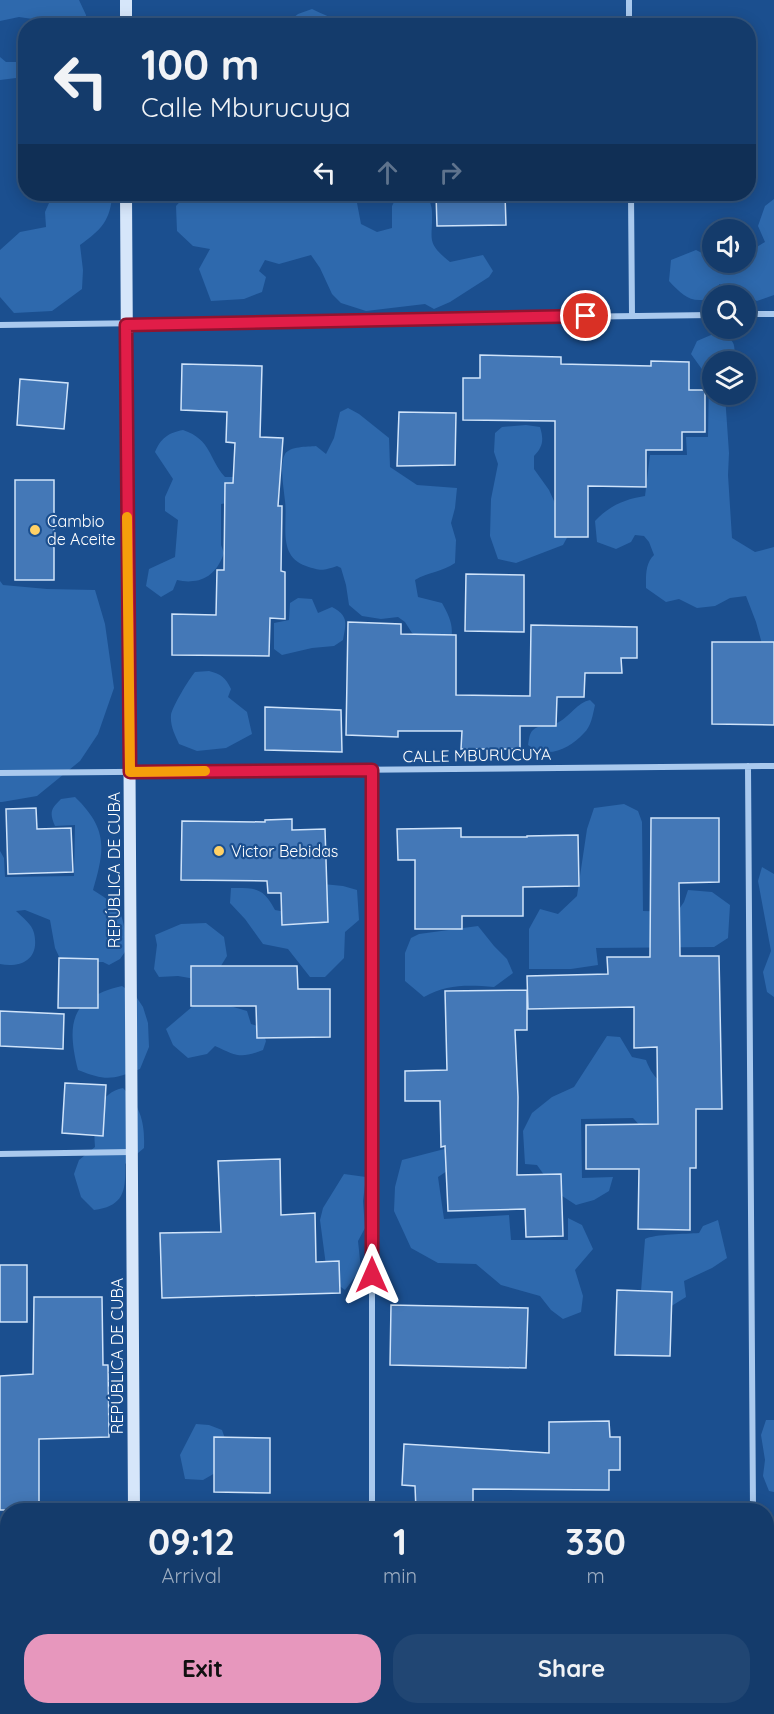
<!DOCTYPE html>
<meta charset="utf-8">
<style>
:root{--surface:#143b6b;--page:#214673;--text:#f1f3f6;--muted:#9dadc1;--line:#33557e;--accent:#e797bd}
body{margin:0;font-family:Quicksand,sans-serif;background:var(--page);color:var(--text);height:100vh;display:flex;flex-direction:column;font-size:22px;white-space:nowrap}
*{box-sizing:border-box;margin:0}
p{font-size:20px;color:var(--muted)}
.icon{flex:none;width:33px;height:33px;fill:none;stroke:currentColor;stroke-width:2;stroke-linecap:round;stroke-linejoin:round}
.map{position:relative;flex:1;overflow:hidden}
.details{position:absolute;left:0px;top:1503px;width:774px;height:212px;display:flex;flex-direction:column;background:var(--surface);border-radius:24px 24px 0 0;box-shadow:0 3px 15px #0003,0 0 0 2px var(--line)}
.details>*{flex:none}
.top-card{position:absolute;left:18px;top:18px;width:738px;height:183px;border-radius:24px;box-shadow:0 3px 15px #0003,0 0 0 2px var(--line);background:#143b6b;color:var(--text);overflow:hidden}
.tools{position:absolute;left:702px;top:219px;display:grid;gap:12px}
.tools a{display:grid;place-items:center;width:54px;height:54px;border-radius:50%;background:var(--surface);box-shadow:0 3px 15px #0003,0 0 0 2px var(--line);font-size:30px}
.pin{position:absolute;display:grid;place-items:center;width:51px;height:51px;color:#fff;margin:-26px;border:3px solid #fff;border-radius:50%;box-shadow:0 2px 6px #0007}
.me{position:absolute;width:66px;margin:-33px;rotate:0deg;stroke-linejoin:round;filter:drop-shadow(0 0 4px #0008)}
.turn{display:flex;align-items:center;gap:21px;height:126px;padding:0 24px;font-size:27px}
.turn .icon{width:78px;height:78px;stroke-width:2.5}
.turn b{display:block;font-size:42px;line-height:51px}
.lanes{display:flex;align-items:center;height:57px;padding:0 24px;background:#0003;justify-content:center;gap:30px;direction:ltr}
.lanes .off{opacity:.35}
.eta{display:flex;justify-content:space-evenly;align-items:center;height:102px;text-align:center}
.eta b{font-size:36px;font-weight:700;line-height:42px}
.cta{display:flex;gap:12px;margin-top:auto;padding:12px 24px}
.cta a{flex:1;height:69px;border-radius:24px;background:var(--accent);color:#111;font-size:24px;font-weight:700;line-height:69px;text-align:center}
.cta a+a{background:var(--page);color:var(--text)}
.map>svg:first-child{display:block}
.green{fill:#2e69ad}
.building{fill:#4478b7;stroke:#cfe3fa;stroke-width:1.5}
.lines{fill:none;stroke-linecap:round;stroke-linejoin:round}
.minor{stroke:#a9c9ee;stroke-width:6}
.secondary{stroke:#d6e6fa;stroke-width:12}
.route-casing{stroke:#92132f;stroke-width:15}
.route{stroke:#e11d48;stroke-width:10}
.slow{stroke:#f59e0b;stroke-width:10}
.poi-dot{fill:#ffd166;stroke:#1b4f8f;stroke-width:2}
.labels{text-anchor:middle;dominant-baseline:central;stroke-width:4.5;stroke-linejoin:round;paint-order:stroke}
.poi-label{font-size:16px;fill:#fff;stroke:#1b4f8f;text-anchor:start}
.street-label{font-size:16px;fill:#fff;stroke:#1b4f8f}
</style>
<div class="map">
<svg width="774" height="1714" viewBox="0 0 774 1714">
<rect width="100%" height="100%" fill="#1b4f8f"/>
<path class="green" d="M 0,0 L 79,0 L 86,15 L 86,25 L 74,25 L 19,17 L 0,21 Z
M 312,9 C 323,15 335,18 345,25 L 289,25 L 288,22 L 298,14 Z
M 227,18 L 231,25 L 165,25 L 172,21 Z
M 0,57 L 6,62 L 25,62 L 25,143 L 17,117 L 16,78 L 0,80 Z
M 53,194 L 112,194 C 111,220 101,230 80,245 L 83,270 L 82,289 L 52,311 L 14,313 L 0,297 L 0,250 L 20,232 L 46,227 L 45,212 Z
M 187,194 L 366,194 L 357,203 L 361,224 L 377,232 L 392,228 L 392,206 L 398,194 L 427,194 C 429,199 432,206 432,212 C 433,240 425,242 450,262 L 483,255 L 493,271 L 489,277 L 450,302 L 434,309 L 425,304 L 366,311 L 341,303 L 332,294 L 320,268 L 311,255 L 279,264 L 265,260 L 259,271 L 266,277 L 262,292 L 244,299 L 211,301 L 199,269 L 210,249 L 193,246 L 177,231 L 176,206 Z
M 774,199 L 774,295 L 757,301 L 728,287 L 719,284 L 719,295 L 712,296 L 712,298 C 691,304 683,296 669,281 L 671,260 L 696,250 L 712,258 L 712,262 L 746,262 L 746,251 L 752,250 L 765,242 L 758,226 L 765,206 Z
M 718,332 C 733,339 736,342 734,358 L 730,361 L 712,362 L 712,394 L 725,395 L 729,453 L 728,475 L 732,538 L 755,552 L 774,547 L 774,663 L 765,655 L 756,622 L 746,596 L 730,598 L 715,606 L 697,608 L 679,599 L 666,602 L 646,588 C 646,576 645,564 654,555 L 649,542 L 644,536 L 635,535 L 631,542 L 616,549 L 597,542 L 595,521 C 609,506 625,499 645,496 L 650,455 L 687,455 L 686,437 L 708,437 L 709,379 L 691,354 L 697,341 Z
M 348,408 L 359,414 L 389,438 L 390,467 L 417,485 L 457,488 L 455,508 L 451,523 L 456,540 L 455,563 C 442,572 428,572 415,580 L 418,597 L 442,603 C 449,616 454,625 451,640 L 427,643 L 412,633 L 405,622 L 398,617 L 381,619 L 362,616 L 349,605 L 346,585 L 341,568 L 337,566 C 322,571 321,571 306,566 C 277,556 288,524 285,501 C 284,489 279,464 285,454 C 290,446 307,447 316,446 L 326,454 L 334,438 L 340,412 Z
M 526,425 L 540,427 C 544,440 543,447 534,456 L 534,469 L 549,490 L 569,534 L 563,545 L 516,563 L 498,559 L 490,536 L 491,499 L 498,464 L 494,452 L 495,433 L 502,427 Z
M 183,430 C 212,440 208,458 225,477 L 249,477 L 234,502 L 221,504 L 221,545 L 224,553 C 219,568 209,580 193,581 C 188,582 182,581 177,580 L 173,590 L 161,597 L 146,586 L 149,569 L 175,557 L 178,520 L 165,511 L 165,497 L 173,479 L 155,452 C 161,438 168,433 183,430 Z
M 0,581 L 3,585 L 47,589 L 95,590 L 105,624 L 114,688 L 98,734 L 80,761 L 37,796 L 2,802 L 0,802 Z
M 298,598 L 312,599 L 318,613 L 332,607 C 349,616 346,623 343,640 L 334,646 L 312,648 L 282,655 L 274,649 L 274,623 L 289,620 L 290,603 Z
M 209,671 C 221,674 226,678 231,689 L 228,697 L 247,712 L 252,734 L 226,748 L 197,751 L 179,744 C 175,735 170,726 171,715 C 172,707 189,679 195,672 Z
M 590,700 L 595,705 C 593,714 591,727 584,733 C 569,749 548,760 528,745 C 529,740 529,735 532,731 C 539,723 551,727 559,722 C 570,716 578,702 590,700 Z
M 75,797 C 108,829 105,849 93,890 C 124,909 123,914 127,949 L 120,959 L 109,965 L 103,962 L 62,963 L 55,948 L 50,920 L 25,910 L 16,911 C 22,917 32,924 34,933 C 40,959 22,968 0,964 L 0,851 L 4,858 L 5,877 L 74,876 L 75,825 L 55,826 C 49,812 51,809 61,799 Z
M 624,804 L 638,811 L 642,822 L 643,911 L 677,912 L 684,902 L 688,890 L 712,892 L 730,905 L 728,938 L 714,947 L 596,948 L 598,965 L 571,969 L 529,969 L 529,929 L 540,909 L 558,914 L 577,896 L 587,829 L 594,808 Z
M 762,867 L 774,874 L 774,997 L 767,992 L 763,972 L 771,951 L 758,881 Z
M 323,884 L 343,886 L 357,890 L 359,920 L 345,932 L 344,958 L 325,977 L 310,977 L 288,949 L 263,944 L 245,919 L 230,903 L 231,888 C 256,888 263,887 275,910 L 296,914 Z
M 206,923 L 224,937 L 227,956 L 216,974 L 201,980 L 178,976 L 159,977 L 154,969 L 157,945 L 155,935 L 181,924 Z
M 478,926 L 494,946 L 507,959 L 513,973 L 494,987 C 468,985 447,984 424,997 L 405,981 L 405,953 L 411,938 L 419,934 Z
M 122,986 L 135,995 L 143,1007 L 148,1023 L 149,1047 L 140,1069 C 112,1080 106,1081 78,1070 C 66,1022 71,998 122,986 Z
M 206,995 L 230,1006 L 247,1011 L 251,1024 L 261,1027 L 266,1041 L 263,1050 C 240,1059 237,1056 215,1046 L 207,1054 L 188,1058 L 173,1045 L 166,1029 Z
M 607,1036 L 620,1037 L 632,1057 L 646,1060 C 652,1076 659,1083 675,1088 L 653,1140 L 633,1118 L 581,1119 L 582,1178 L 613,1177 L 609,1191 L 594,1200 L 576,1205 L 556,1192 L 537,1165 L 525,1164 L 523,1131 L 532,1113 L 552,1097 L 574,1087 Z
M 123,1088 C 141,1107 145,1123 144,1148 L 125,1164 C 126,1191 124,1206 94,1210 L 81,1197 L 74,1174 L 79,1160 L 95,1147 C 93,1123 95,1094 123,1088 Z
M 456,1146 L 447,1171 L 438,1177 L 444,1219 L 509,1215 L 511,1240 L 568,1240 L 568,1218 L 582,1225 L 593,1249 L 575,1270 L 583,1296 L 581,1312 L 563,1319 L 551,1310 L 540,1296 L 501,1285 L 476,1264 L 438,1263 L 411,1248 L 394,1211 L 395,1187 L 402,1160 Z
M 344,1174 L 366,1177 L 363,1201 L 365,1228 L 358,1241 L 361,1269 L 345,1290 L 334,1282 L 327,1273 L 320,1220 L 323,1208 Z
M 718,1220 L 727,1258 L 712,1268 L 684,1281 L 686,1297 L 665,1310 L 641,1291 L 645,1239 C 655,1234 686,1234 699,1233 L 703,1226 Z
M 766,1420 L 774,1420 L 774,1492 L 769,1491 L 763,1476 L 765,1460 L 761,1435 Z
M 196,1424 L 209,1425 L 222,1430 L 229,1450 L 222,1469 L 203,1480 L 185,1479 L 180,1455 Z
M 774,1595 L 774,1644 L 768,1641 C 764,1625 769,1610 774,1595 Z
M 288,1707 L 356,1707 L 357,1714 L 294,1714 Z
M 501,1707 L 538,1707 L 534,1714 L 502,1714 Z"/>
<path class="building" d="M 436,194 L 505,194 L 506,225 L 437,226 Z
M 480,355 L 561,357 L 561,364 L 651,366 L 651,361 L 689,362 L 689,390 L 705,390 L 705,432 L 682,432 L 682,450 L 646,450 L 646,487 L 588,486 L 588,537 L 555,537 L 555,421 L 463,420 L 463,378 L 480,378 Z
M 182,364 L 262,366 L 260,437 L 283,438 L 278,506 L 282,506 L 281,571 L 285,572 L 285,619 L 270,618 L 269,656 L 172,655 L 172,614 L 216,615 L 217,570 L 224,570 L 225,483 L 233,483 L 235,443 L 226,442 L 227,412 L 181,410 Z
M 20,379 L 68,383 L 64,429 L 17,425 Z
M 399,412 L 456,413 L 455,465 L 397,466 Z
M 15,480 L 54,480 L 54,580 L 15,580 Z
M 466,574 L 524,575 L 524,632 L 465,631 Z
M 348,622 L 401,624 L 401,634 L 456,635 L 456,695 L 530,696 L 531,625 L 637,627 L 637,658 L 621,658 L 622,673 L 585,673 L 584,697 L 557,697 L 556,726 L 520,726 L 520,749 L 461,749 L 462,731 L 398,731 L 398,737 L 346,735 Z
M 712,642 L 774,642 L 774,725 L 712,724 Z
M 265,707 L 341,710 L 342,752 L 265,750 Z
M 36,808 L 37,829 L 71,828 L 73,872 L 8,874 L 6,809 Z
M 651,818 L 719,818 L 719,882 L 679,883 L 680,956 L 719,956 L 722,1109 L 696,1109 L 696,1168 L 690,1168 L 690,1230 L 638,1229 L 639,1169 L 586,1169 L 586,1125 L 658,1124 L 657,1047 L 634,1048 L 634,1007 L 528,1009 L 527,976 L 608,974 L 607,957 L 650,957 Z
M 292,819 L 292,830 L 325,829 L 328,922 L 282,925 L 281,893 L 268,893 L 267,881 L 181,880 L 182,821 L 265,822 L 265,820 Z
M 461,828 L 461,837 L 527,837 L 527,836 L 578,835 L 579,886 L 523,887 L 523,916 L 462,916 L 462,929 L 415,929 L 415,860 L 398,860 L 397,829 Z
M 59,958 L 98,959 L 98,1008 L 58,1008 Z
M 191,966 L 297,966 L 298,989 L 330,989 L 330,1037 L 257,1038 L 256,1006 L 191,1006 Z
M 527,990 L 527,1030 L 515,1030 L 518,1097 L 517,1175 L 561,1174 L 563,1236 L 526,1237 L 525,1209 L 448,1211 L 445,1146 L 441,1147 L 440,1101 L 405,1101 L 405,1071 L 447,1070 L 445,991 Z
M 0,1011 L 64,1014 L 63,1049 L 0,1046 Z
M 65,1083 L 106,1085 L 103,1136 L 62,1133 Z
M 280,1159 L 281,1215 L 315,1213 L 316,1262 L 339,1261 L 340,1293 L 162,1298 L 160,1233 L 221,1232 L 218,1161 Z
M 0,1265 L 27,1265 L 27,1322 L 0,1322 Z
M 617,1290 L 672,1292 L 670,1356 L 615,1355 Z
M 34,1297 L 102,1297 L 103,1365 L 108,1365 L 109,1437 L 39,1439 L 39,1510 L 0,1510 L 0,1376 L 33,1374 Z
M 391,1305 L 528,1308 L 526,1368 L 390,1365 Z
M 609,1421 L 610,1437 L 620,1437 L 620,1470 L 609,1470 L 609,1490 L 473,1489 L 473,1510 L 416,1510 L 415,1486 L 402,1485 L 404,1444 L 549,1453 L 549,1422 Z
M 214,1437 L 270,1438 L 270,1493 L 214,1492 Z"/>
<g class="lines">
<path class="minor" d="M 629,0 L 629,26
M 631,194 L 632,315
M 746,314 L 774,314
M 0,325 L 712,315
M 748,766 L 753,1510
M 372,770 L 372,1510
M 0,773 L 774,766
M 0,1154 L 131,1152
M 0,1546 L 8,1546
M 755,1707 L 755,1714
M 372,1714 L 372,1707"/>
<path class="secondary" d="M 126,26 L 126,0
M 126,194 L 134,1510
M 138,1707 L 139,1714"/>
</g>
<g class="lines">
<g class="route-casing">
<path id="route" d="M 372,1275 L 372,770 L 130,772 L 126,325 L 586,316"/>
</g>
<use href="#route" class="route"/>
<path class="slow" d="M 127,517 L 130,772 L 205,771"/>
</g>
<g class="poi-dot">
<circle cx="35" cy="530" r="6"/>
<circle cx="219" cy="851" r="6"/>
</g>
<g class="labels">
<g class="poi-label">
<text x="47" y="521">Cambio<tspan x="47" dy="18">de Aceite</tspan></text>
<text x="231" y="851">Victor Bebidas</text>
</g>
<g class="street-label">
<text transform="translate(477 755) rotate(-1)">CALLE MBURUCUYA</text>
<text transform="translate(114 870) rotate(-90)">REPÚBLICA DE CUBA</text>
<text transform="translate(117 1356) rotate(-90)">REPÚBLICA DE CUBA</text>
</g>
</g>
</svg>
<div class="tools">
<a><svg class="icon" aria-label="sound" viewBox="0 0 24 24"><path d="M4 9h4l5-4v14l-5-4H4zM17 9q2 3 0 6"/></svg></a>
<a><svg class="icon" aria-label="search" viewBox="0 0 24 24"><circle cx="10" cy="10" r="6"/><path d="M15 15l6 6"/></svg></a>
<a><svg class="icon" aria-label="layers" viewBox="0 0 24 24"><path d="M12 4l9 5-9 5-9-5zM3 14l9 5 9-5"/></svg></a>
</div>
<div class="pin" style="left:586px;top:316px;background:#d93025"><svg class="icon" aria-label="arrive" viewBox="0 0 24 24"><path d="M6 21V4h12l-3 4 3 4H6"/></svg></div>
<svg class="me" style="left:372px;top:1275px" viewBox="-20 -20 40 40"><path d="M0-17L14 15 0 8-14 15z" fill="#e11d48" stroke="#fff" stroke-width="4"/></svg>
<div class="top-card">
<div class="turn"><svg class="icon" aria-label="left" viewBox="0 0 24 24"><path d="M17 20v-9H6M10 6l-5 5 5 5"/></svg><div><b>100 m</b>Calle Mburucuya</div></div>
<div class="lanes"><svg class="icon" aria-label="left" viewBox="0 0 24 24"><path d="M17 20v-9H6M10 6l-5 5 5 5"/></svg><svg class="icon off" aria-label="ahead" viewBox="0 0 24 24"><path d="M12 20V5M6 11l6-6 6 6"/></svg><svg class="icon off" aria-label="right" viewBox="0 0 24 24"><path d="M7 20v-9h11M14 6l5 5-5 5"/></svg></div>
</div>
<section class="details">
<div class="eta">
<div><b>09:12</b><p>Arrival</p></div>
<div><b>1</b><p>min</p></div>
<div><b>330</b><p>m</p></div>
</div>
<div class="cta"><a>Exit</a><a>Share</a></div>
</section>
</div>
